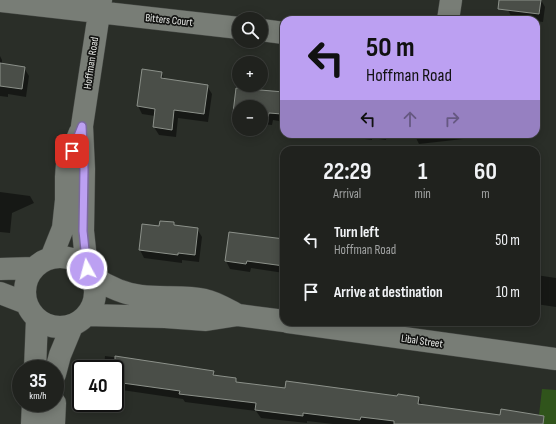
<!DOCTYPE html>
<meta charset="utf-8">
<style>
:root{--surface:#20221e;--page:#282a27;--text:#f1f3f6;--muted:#a2a4a4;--line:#3d3f3c}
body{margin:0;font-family:"Sofia Sans Condensed",sans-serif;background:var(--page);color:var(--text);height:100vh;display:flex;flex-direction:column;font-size:15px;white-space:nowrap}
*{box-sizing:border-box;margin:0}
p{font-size:13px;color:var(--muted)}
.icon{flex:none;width:22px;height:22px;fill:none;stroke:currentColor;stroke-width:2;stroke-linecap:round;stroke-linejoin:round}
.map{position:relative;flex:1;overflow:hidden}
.side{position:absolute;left:280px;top:146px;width:260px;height:180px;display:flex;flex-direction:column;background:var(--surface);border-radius:12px;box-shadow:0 2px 10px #0003,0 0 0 1px var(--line)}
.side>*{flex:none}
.hud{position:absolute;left:280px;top:16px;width:260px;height:122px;border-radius:12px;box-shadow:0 2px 10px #0003,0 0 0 1px var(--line);background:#bca0f2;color:#111;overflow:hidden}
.controls{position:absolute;left:232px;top:12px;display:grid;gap:8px}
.controls a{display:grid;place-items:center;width:36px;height:36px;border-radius:50%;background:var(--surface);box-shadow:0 2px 10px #0003,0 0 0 1px var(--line);font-size:20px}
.speed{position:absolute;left:12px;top:360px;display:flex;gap:8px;font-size:20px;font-weight:700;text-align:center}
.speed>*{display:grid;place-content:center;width:52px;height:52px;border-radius:50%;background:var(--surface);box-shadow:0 2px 10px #0003,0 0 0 1px var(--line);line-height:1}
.speed small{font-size:10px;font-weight:400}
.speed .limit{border:2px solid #111;border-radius:6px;background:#fff;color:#111}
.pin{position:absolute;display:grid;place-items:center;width:34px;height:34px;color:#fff;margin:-17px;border-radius:8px;box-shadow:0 2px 6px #0006}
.me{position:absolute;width:44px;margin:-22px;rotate:353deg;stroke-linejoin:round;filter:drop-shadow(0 0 3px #0008)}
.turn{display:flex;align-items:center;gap:14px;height:84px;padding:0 20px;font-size:18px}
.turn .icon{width:52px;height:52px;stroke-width:2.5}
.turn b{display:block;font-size:28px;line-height:34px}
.lanes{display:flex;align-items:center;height:38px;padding:0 20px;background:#0003;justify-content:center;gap:20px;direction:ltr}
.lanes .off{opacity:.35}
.eta{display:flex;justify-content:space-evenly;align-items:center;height:68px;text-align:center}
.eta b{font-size:24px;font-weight:700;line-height:28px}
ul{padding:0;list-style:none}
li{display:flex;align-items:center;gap:12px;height:52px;padding:0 20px}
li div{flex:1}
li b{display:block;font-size:15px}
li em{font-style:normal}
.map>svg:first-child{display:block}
.green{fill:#30541b}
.shadow{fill:#0007}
.building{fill:#4a4e48;stroke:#8c918a}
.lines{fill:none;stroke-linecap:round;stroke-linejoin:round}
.minor-casing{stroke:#464945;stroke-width:23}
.minor{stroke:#787d76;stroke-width:22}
.route-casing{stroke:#7a689d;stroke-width:10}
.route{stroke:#bca0f2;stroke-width:7}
.labels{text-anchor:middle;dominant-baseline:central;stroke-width:3.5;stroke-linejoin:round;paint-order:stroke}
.street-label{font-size:11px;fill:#e9ebe8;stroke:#141513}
</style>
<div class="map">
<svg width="556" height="424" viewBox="0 0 556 424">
<rect width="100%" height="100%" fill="#2a2e28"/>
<path class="green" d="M 542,389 L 556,390 L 556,424 L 538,424 Z"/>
<path class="shadow" d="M 509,0 L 541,0 L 545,7 L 543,22 L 512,18 L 508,10 Z
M 536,47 L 541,55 L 536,68 Z
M 0,56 L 2,60 L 2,65 L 24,68 L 29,76 L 26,97 L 8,94 L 8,97 L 0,96 Z
M 161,73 L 165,80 L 207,86 L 212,94 L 208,122 L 178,118 L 176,137 L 159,135 L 154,127 L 155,116 L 142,114 L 138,106 Z
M 237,89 L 284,93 L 284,122 L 273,120 L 272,125 L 261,124 L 261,107 L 239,107 L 239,125 L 238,125 L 233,117 Z
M 341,134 L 387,134 L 386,140 L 372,138 L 372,140 L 342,136 Z
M 414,134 L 472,134 L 472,138 L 419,144 Z
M 0,192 L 30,196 L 34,203 L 12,213 L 10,233 L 0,232 Z
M 173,223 L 175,226 L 197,229 L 202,237 L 199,262 L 182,260 L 182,263 L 144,258 L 140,250 L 160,227 Z
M 230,233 L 284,240 L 284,273 L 251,268 L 250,272 L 230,269 L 226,261 Z
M 536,275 L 556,278 L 556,307 L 536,304 Z
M 105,356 L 213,371 L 216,377 L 235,379 L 237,383 L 285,390 L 418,398 L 423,406 L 537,424 L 333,424 L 307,421 L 307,423 L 261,418 L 256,411 L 185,402 L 183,399 L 115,389 L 115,369 L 104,369 Z"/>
<path class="building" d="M 499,0 L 541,0 L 539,14 L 498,9 Z
M 0,63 L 25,67 L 22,89 L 0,86 Z
M 142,69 L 162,72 L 161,78 L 208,85 L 204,114 L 174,110 L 172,130 L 153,127 L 155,109 L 137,106 Z
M 236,88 L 284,92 L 282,114 L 269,113 L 268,117 L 261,116 L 261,107 L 239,107 L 239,114 L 233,113 Z
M 160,221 L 174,222 L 174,225 L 198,228 L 195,255 L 178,253 L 178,255 L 139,250 L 142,224 L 159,226 Z
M 229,232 L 284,239 L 284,266 L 247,261 L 246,264 L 225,261 Z
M 115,356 L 214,371 L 213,375 L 236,378 L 236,382 L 285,388 L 286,381 L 397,396 L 398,394 L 419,397 L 418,404 L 500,415 L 501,409 L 544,416 L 543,424 L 394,424 L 394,421 L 361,417 L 360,420 L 303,413 L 303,416 L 255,410 L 256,403 L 179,394 L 180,391 L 115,382 Z"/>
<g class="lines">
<g class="minor-casing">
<path id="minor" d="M 0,1 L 239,28
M 448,20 L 451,0
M 261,30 L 284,33
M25 292a35 35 0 1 1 70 0a35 35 0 1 1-70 0Z
M 51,258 L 63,228 L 66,200 L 66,177 L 67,164 L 80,132
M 0,269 L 34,268
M 87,269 L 83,231 L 84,169 L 82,126 L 101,0
M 93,277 C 107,286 124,294 141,296 C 162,299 184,295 205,300 C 216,302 228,310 238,315
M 0,293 L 26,303
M 87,315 L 165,317 L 206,320 L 238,315 L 284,321
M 288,322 L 556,359
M 35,369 L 37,319
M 55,374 L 60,355 L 72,326
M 32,424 L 33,403
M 54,424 L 55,403"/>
</g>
<use href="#minor" class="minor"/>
</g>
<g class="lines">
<g class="route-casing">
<path id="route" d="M 72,151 L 82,126 L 84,169 L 83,231 L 87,269"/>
</g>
<use href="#route" class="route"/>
</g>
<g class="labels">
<g class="street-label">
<text transform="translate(169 20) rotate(6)">Bitters Court</text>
<text transform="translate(91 63) rotate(-82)">Hoffman Road</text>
<text transform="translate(422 341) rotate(8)">Libal Street</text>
</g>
</g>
</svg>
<div class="controls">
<a><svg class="icon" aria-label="search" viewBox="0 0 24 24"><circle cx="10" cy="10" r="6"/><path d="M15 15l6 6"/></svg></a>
<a>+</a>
<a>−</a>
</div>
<div class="speed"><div>35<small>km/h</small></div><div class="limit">40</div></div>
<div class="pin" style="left:72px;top:151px;background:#d93025"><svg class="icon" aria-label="arrive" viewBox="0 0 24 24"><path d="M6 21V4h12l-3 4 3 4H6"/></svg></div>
<svg class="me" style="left:87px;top:269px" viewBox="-20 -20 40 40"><circle r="17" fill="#bca0f2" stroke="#fff" stroke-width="3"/><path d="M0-11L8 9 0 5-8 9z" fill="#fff"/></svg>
<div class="hud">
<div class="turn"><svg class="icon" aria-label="left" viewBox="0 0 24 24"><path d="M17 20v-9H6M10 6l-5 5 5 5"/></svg><div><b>50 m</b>Hoffman Road</div></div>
<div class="lanes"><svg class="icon" aria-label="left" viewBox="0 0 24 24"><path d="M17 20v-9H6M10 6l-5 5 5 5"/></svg><svg class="icon off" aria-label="ahead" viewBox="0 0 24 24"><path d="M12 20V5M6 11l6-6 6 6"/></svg><svg class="icon off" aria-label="right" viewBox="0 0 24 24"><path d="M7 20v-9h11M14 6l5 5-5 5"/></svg></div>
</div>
<section class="side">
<div class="eta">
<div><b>22:29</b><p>Arrival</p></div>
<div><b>1</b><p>min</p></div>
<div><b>60</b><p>m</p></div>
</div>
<ul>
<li><svg class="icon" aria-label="left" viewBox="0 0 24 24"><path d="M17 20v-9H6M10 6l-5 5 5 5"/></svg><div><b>Turn left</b><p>Hoffman Road</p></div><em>50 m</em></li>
<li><svg class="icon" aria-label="arrive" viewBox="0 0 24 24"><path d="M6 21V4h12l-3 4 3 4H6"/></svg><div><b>Arrive at destination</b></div><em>10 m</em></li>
</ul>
</section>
</div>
